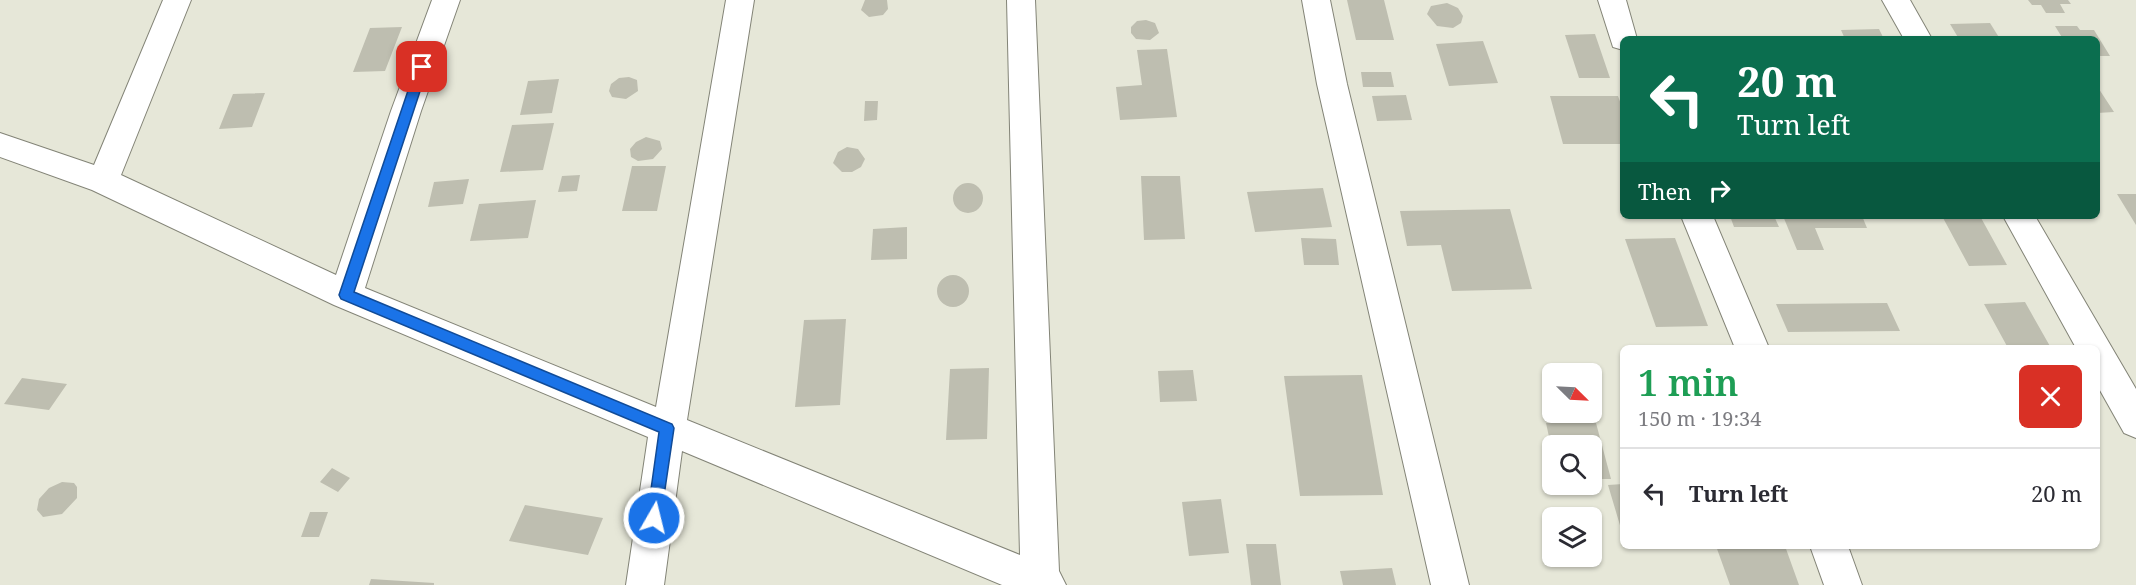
<!DOCTYPE html>
<meta charset="utf-8">
<style>
:root{--surface:#fff;--page:#f2f2f3;--text:#2b2b33;--muted:#7c7c81;--line:#e1e1e2}
body{margin:0;font-family:"Noto Serif",serif;background:var(--page);color:var(--text);height:100vh;display:flex;flex-direction:column;font-size:22px;white-space:nowrap}
*{box-sizing:border-box;margin:0}
p{font-size:20px;color:var(--muted)}
.icon{flex:none;width:33px;height:33px;fill:none;stroke:currentColor;stroke-width:2;stroke-linecap:round;stroke-linejoin:round}
.map{position:relative;flex:1;overflow:hidden}
.sheet{position:absolute;left:1620px;top:345px;width:480px;height:204px;display:flex;flex-direction:column;background:var(--surface);border-radius:9px;box-shadow:0 2px 4px #0004}
.sheet>*{flex:none}
.guide{position:absolute;left:1620px;top:36px;width:480px;height:183px;border-radius:9px;box-shadow:0 2px 4px #0004;background:#0b6e4f;color:#fff;overflow:hidden}
.needle{width:39px;rotate:114deg}
.controls{position:absolute;left:1542px;top:363px;display:grid;gap:12px}
.controls a{display:grid;place-items:center;width:60px;height:60px;border-radius:9px;background:var(--surface);box-shadow:0 2px 4px #0004;font-size:30px}
.pin{position:absolute;display:grid;place-items:center;width:51px;height:51px;color:#fff;margin:-26px;border-radius:12px;box-shadow:0 3px 9px #0006}
.me{position:absolute;width:66px;margin:-33px;rotate:8deg;stroke-linejoin:round;filter:drop-shadow(0 0 4px #0008)}
.turn{display:flex;align-items:center;gap:21px;height:126px;padding:0 18px;font-size:27px}
.turn .icon{width:78px;height:78px;stroke-width:2.5}
.turn b{display:block;font-size:42px;line-height:51px}
.then{display:flex;align-items:center;height:57px;padding:0 18px;background:#0003;gap:12px;font-size:22px}
.round{display:grid;place-items:center;flex:none;width:63px;height:63px;border-radius:9px;background:var(--page)}
.headline{display:flex;align-items:center;justify-content:space-between;height:102px;padding:0 18px}
h1{font-size:36px;font-weight:600;line-height:45px;color:#1e9e55}
ul{padding:0;list-style:none}
li{display:flex;align-items:center;gap:18px;height:90px;padding:0 18px;border-top:2px solid var(--line)}
li div{flex:1}
li b{display:block;font-size:22px}
li em{font-style:normal}
.map>svg:first-child{display:block}
.building{fill:#bebeb0}
.lines{fill:none;stroke-linecap:round;stroke-linejoin:round}
.minor-casing{stroke:#838477;stroke-width:2}
.minor{fill:#fff;fill-rule:evenodd}
.route{fill:#1a73e8;stroke:#114b97;stroke-width:1.5}
</style>
<div class="map">
<svg width="2136" height="585" viewBox="0 0 2136 585">
<rect width="100%" height="100%" fill="#e6e7d8"/>
<path class="building" d="M 865,0 L 887,0 L 888,9 L 883,15 L 869,17 L 861,10 Z
M 1347,0 L 1384,0 L 1394,40 L 1356,40 Z
M 2028,0 L 2068,0 L 2071,4 L 2060,4 L 2065,13 L 2046,13 L 2041,5 L 2032,5 Z
M 1447,3 L 1458,8 L 1463,16 L 1461,23 L 1453,28 L 1437,26 L 1427,14 L 1431,6 Z
M 1146,20 L 1155,23 L 1159,33 L 1150,40 L 1136,39 L 1131,33 L 1131,27 L 1137,21 Z
M 1990,23 L 2000,39 L 1959,39 L 1950,24 Z
M 2055,26 L 2077,26 L 2080,30 L 2094,30 L 2110,56 L 2097,56 L 2097,39 L 2063,39 Z
M 402,27 L 385,71 L 353,72 L 370,28 Z
M 1879,29 L 1884,39 L 1845,39 L 1841,30 Z
M 1595,34 L 1610,78 L 1579,78 L 1565,35 Z
M 1483,41 L 1498,83 L 1449,86 L 1436,44 Z
M 1167,49 L 1177,117 L 1120,120 L 1116,87 L 1142,85 L 1137,50 Z
M 1361,72 L 1391,72 L 1394,87 L 1363,87 Z
M 629,77 L 637,80 L 638,91 L 626,99 L 612,97 L 609,91 L 611,84 L 619,78 Z
M 559,79 L 552,113 L 520,115 L 528,81 Z
M 2097,86 L 2114,112 L 2097,113 Z
M 265,93 L 252,127 L 219,129 L 233,94 Z
M 1406,95 L 1412,120 L 1377,121 L 1372,96 Z
M 1550,96 L 1618,96 L 1623,110 L 1623,144 L 1563,144 Z
M 865,101 L 878,101 L 877,120 L 864,121 Z
M 554,123 L 543,170 L 500,172 L 512,125 Z
M 646,137 L 660,141 L 662,149 L 653,159 L 638,161 L 631,157 L 630,149 L 636,142 Z
M 847,147 L 858,149 L 865,159 L 861,167 L 852,172 L 842,172 L 833,163 L 838,152 Z
M 632,166 L 666,166 L 657,211 L 622,211 Z
M 580,175 L 577,191 L 558,192 L 562,176 Z
M 1141,176 L 1180,176 L 1185,239 L 1144,240 Z
M 469,179 L 463,204 L 428,207 L 434,182 Z
M953 198a15 15 0 1 1 30 0a15 15 0 1 1-30 0Z
M 1323,188 L 1332,227 L 1255,232 L 1247,192 Z
M 2117,194 L 2136,194 L 2136,225 Z
M 536,200 L 528,238 L 470,241 L 479,204 Z
M 1510,209 L 1532,289 L 1452,291 L 1441,245 L 1407,246 L 1400,211 Z
M 1730,216 L 1774,216 L 1779,227 L 1734,227 Z
M 1783,216 L 1862,216 L 1867,228 L 1815,228 L 1824,250 L 1797,250 Z
M 1942,216 L 1980,216 L 2007,265 L 1969,266 Z
M 907,227 L 907,259 L 871,260 L 873,229 Z
M 1301,238 L 1336,239 L 1339,265 L 1304,265 Z
M 1675,238 L 1708,326 L 1656,327 L 1625,239 Z
M937 291a16 16 0 1 1 32 0a16 16 0 1 1-32 0Z
M 2025,302 L 2051,348 L 2008,348 L 1984,304 Z
M 1887,303 L 1900,331 L 1788,332 L 1776,304 Z
M 846,319 L 840,405 L 795,407 L 804,320 Z
M 989,368 L 987,439 L 946,440 L 950,369 Z
M 1193,370 L 1197,401 L 1160,402 L 1158,371 Z
M 1362,375 L 1383,495 L 1300,496 L 1284,376 Z
M 22,378 L 67,384 L 49,410 L 4,404 Z
M 1546,423 L 1596,423 L 1611,479 L 1592,479 L 1592,446 L 1551,446 Z
M 332,468 L 350,478 L 338,492 L 320,482 Z
M 62,482 L 74,483 L 77,487 L 77,498 L 62,514 L 43,517 L 37,510 L 39,499 L 49,488 Z
M 1623,484 L 1623,532 L 1622,532 L 1608,485 Z
M 1221,499 L 1229,553 L 1189,556 L 1182,502 Z
M 525,505 L 603,518 L 588,555 L 509,541 Z
M 310,512 L 328,512 L 319,537 L 301,537 Z
M 1246,544 L 1276,544 L 1281,585 L 1251,585 Z
M 1716,546 L 1785,546 L 1799,585 L 1730,585 Z
M 1392,568 L 1396,585 L 1343,585 L 1340,571 Z
M 371,579 L 434,583 L 434,585 L 369,585 Z"/>
<g class="lines">
<g class="minor-casing">
<path id="minor" d="M 163,0 L 191,0 L 121,175 L 336,275 L 391,111 L 432,0 L 460,0 L 421,111 L 365,288 L 656,407 L 726,0 L 754,0 L 687,420 L 1020,555 L 1007,0 L 1035,0 L 1059,571 L 1066,585 L 1002,585 L 682,451 L 664,585 L 626,585 L 648,437 L 334,305 L 92,190 L 0,157 L 0,133 L 94,165 Z
M 1302,0 L 1330,0 L 1347,84 L 1469,585 L 1431,585 L 1317,84 Z
M 1598,0 L 1626,0 L 1637,39 L 1623,39 L 1623,50 L 1613,47 Z
M 1882,0 L 1910,0 L 1932,39 L 1904,39 Z
M 1681,216 L 1713,216 L 1769,348 L 1735,348 Z
M 2003,216 L 2035,216 L 2136,389 L 2136,438 L 2124,433 L 2097,385 L 2097,348 L 2076,348 Z
M 1810,546 L 1848,546 L 1862,585 L 1824,585 Z"/>
</g>
<use href="#minor" class="minor"/>
</g>
<path class="route" d="M 422,62 L 428,67 L 354,292 L 672,424 L 674,428 L 660,523 L 654,525 L 649,523 L 647,518 L 659,432 L 341,299 L 339,295 L 416,67 Z"/>
</svg>
<div class="controls">
<a><svg class="needle" viewBox="-14 -14 28 28"><path d="M0-13l5 13h-10z" fill="#e53935"/><path d="M0 13l5-13h-10z" fill="#7c7c81"/></svg></a>
<a><svg class="icon" aria-label="search" viewBox="0 0 24 24"><circle cx="10" cy="10" r="6"/><path d="M15 15l6 6"/></svg></a>
<a><svg class="icon" aria-label="layers" viewBox="0 0 24 24"><path d="M12 4l9 5-9 5-9-5zM3 14l9 5 9-5"/></svg></a>
</div>
<div class="pin" style="left:422px;top:67px;background:#d93025"><svg class="icon" aria-label="arrive" viewBox="0 0 24 24"><path d="M6 21V4h12l-3 4 3 4H6"/></svg></div>
<svg class="me" style="left:654px;top:518px" viewBox="-20 -20 40 40"><circle r="17" fill="#1a73e8" stroke="#fff" stroke-width="3"/><path d="M0-11L8 9 0 5-8 9z" fill="#fff"/></svg>
<div class="guide">
<div class="turn"><svg class="icon" aria-label="left" viewBox="0 0 24 24"><path d="M17 20v-9H6M10 6l-5 5 5 5"/></svg><div><b>20 m</b>Turn left</div></div>
<div class="then">Then<svg class="icon" aria-label="right" viewBox="0 0 24 24"><path d="M7 20v-9h11M14 6l5 5-5 5"/></svg></div>
</div>
<section class="sheet">
<div class="headline"><div><h1>1 min</h1><p>150 m · 19:34</p></div><a class="round" style="background:#d93025;color:#fff"><svg class="icon" aria-label="close" viewBox="0 0 24 24"><path d="M6 6l12 12M18 6L6 18"/></svg></a></div>
<ul>
<li><svg class="icon" aria-label="left" viewBox="0 0 24 24"><path d="M17 20v-9H6M10 6l-5 5 5 5"/></svg><div><b>Turn left</b></div><em>20 m</em></li>
</ul>
</section>
</div>
